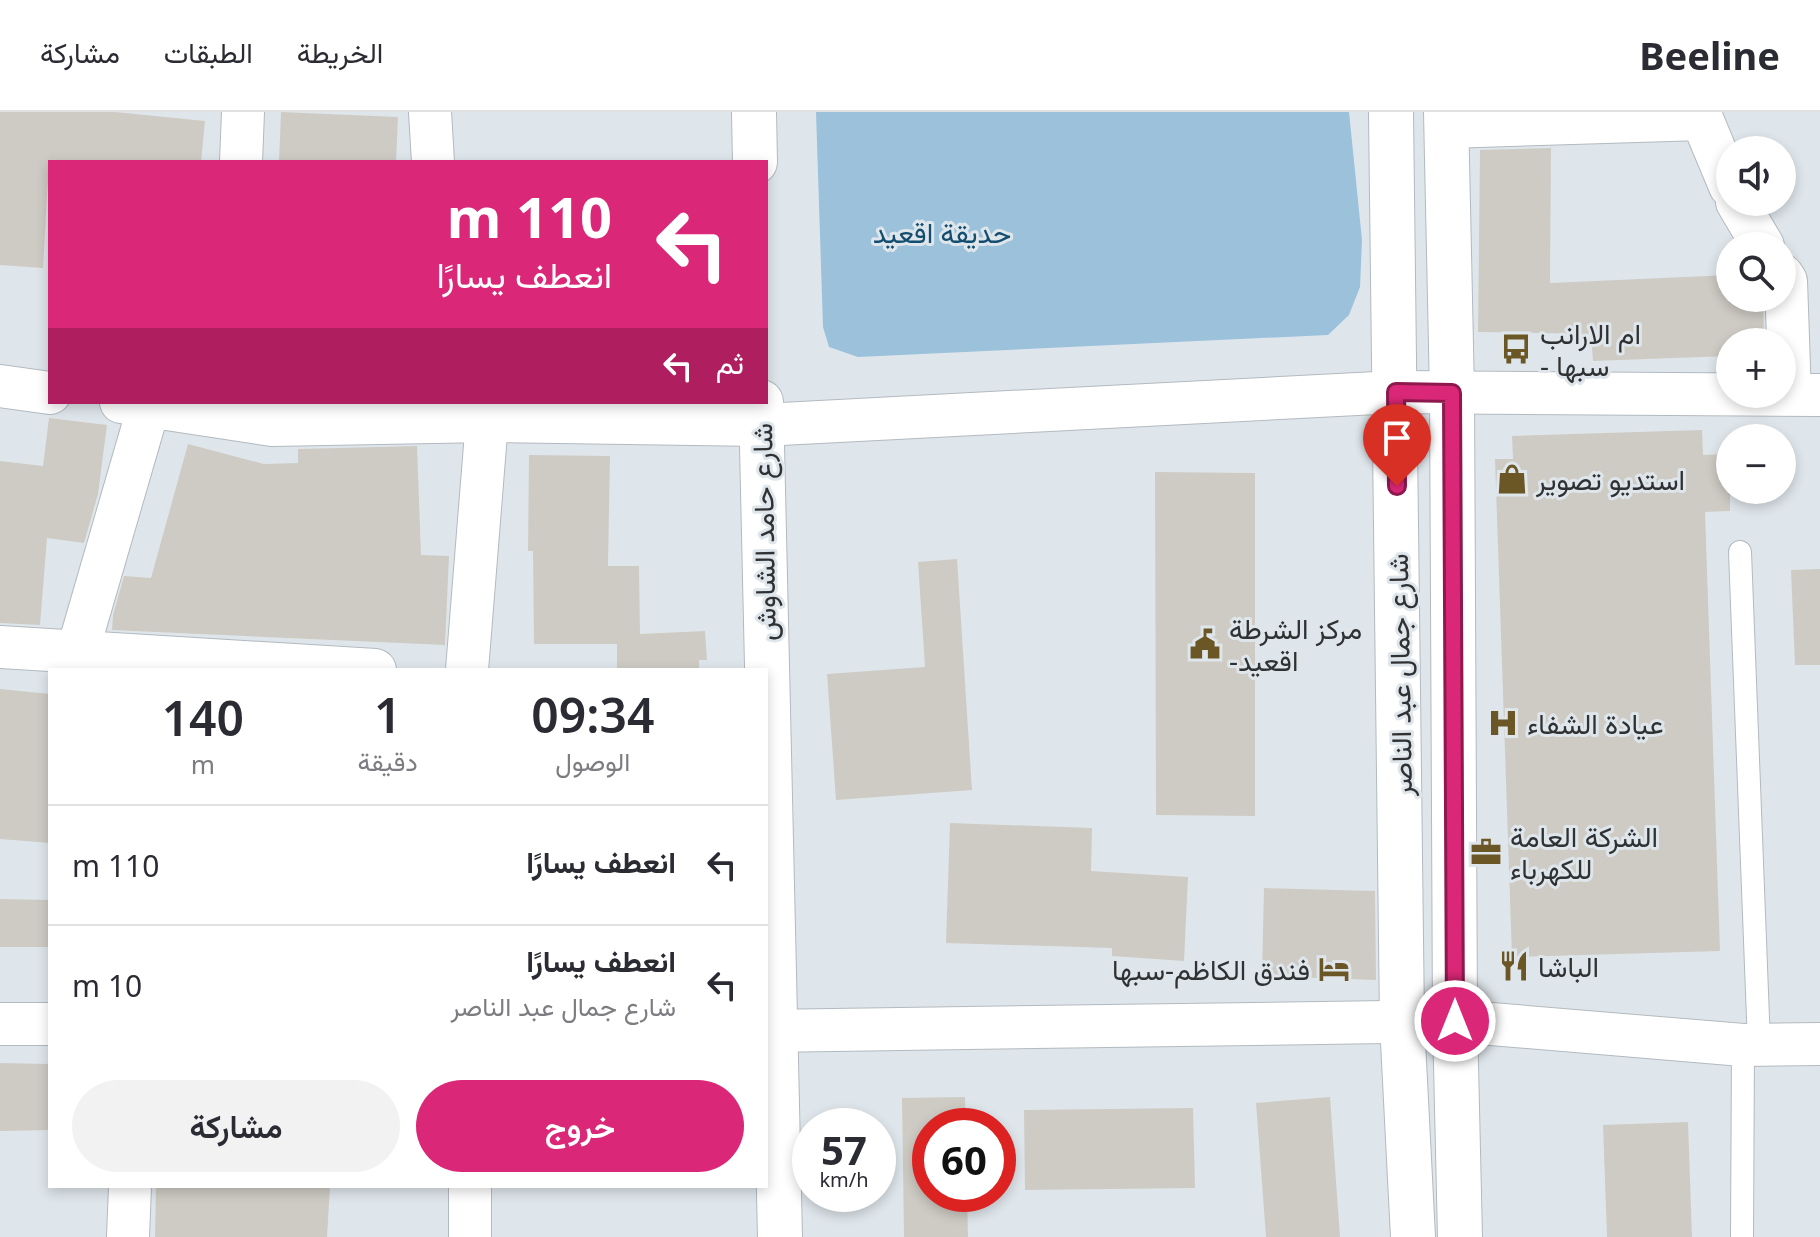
<!DOCTYPE html>
<html lang="ar">
<meta charset="utf-8">
<style>
:root{--surface:#fff;--page:#f2f2f3;--text:#2b2b33;--muted:#7c7c81;--line:#e1e1e2;--accent:#db2777}
body{margin:0;font-family:"Noto Sans",Vazirmatn,sans-serif;background:var(--page);color:var(--text);direction:rtl;height:100vh;display:flex;flex-direction:column;font-size:30px;white-space:nowrap}
*{box-sizing:border-box;margin:0}
p{font-size:26px;color:var(--muted)}
.icon{flex:none;width:44px;height:44px;fill:none;stroke:currentColor;stroke-width:2;stroke-linecap:round;stroke-linejoin:round}
.map{position:relative;flex:1;overflow:hidden;direction:ltr}
.panel{position:absolute;left:48px;top:556px;width:720px;height:520px;display:flex;flex-direction:column;background:var(--surface);border-radius:0px;box-shadow:0 4px 12px #0003;direction:rtl}
.panel>*{flex:none}
.banner{position:absolute;left:48px;top:48px;width:720px;height:244px;border-radius:0px;box-shadow:0 4px 12px #0003;direction:rtl;background:#db2777;color:#fff;overflow:hidden}
.tools{position:absolute;left:1716px;top:24px;display:grid;gap:16px}
.tools a{display:grid;place-items:center;width:80px;height:80px;border-radius:50%;background:var(--surface);box-shadow:0 4px 12px #0003;font-size:40px}
.speed{position:absolute;left:792px;top:996px;display:flex;gap:16px;font-size:40px;font-weight:700;text-align:center}
.speed>*{display:grid;place-content:center;width:104px;height:104px;border-radius:50%;background:var(--surface);box-shadow:0 4px 12px #0003;line-height:1}
.speed small{font-size:20px;font-weight:400}
.speed .limit{border:12px solid #d22;background:#fff;color:#111}
.pin{position:absolute;display:grid;place-items:center;width:68px;height:68px;color:#fff;margin:-82px -34px;border-radius:50% 50% 50% 0;rotate:-45deg;box-shadow:0 0 8px #0007}
.pin .icon{rotate:45deg}
.me{position:absolute;width:88px;margin:-44px;rotate:0deg;stroke-linejoin:round;filter:drop-shadow(0 0 6px #0008)}
.turn{display:flex;align-items:center;gap:28px;height:168px;padding:0 24px;font-size:36px}
.turn .icon{width:104px;height:104px;stroke-width:2.5}
.turn b{display:block;font-size:56px;line-height:68px}
.then{display:flex;align-items:center;height:76px;padding:0 24px;background:#0003;gap:16px;font-size:30px}
.eta{display:flex;justify-content:space-evenly;align-items:center;height:136px;text-align:center}
.eta b{font-size:48px;font-weight:600;line-height:56px}
.primary-button{display:flex;gap:16px;margin-top:auto;padding:16px 24px}
.primary-button a{flex:1;height:92px;border-radius:48px;background:var(--accent);color:#fff;font-size:32px;font-weight:600;line-height:92px;text-align:center}
.primary-button a+a{background:var(--page);color:var(--text)}
ul{padding:0;list-style:none}
li{display:flex;align-items:center;gap:24px;height:120px;padding:0 24px;border-top:2px solid var(--line)}
li div{flex:1}
li b{display:block;font-size:30px}
li em{font-style:normal}
header{display:flex;align-items:center;gap:48px;box-sizing:border-box;height:112px;padding:0 40px;background:var(--surface);border-bottom:2px solid var(--line)}
header strong{font-size:38px}
nav{display:flex;gap:44px;margin-inline-start:auto;font-size:28px}
.map>svg:first-child{display:block}
.green{fill:#9cc1db}
.building{fill:#cecbc4}
.lines{fill:none;stroke-linecap:round;stroke-linejoin:round}
.lane-casing{stroke:#b3babf;stroke-width:24}
.street-casing{stroke:#b3babf;stroke-width:44}
.secondary-casing{stroke:#b3babf;stroke-width:46}
.primary-casing{stroke:#b3babf;stroke-width:46}
.lane{stroke:#fff;stroke-width:22}
.street{stroke:#fff;stroke-width:42}
.secondary{stroke:#fff;stroke-width:44}
.primary{stroke:#fff;stroke-width:44}
.route-casing{stroke:#8e194d;stroke-width:20}
.route{stroke:#db2777;stroke-width:14}
.labels{text-anchor:middle;dominant-baseline:central;stroke-width:6;stroke-linejoin:round;paint-order:stroke}
.park-label{font-size:28px;fill:#134d6f;stroke:#dfe6eb}
.poi-label{font-size:28px;fill:#2f3133;stroke:#dfe6eb;text-anchor:start}
.street-label{font-size:28px;fill:#2f3133;stroke:#dfe6eb}
</style>
<header>
<strong>Beeline</strong>
<nav><a>الخريطة</a><a>الطبقات</a><a>مشاركة</a></nav>
</header>
<div class="map">
<svg width="1820" height="1125" viewBox="0 0 1820 1125">
<rect width="100%" height="100%" fill="#dfe6eb"/>
<path class="green" d="M 816,0 L 1349,0 L 1362,128 L 1360,175 L 1349,203 L 1328,223 L 858,245 L 829,235 L 823,215 Z"/>
<path class="building" d="M 0,0 L 115,0 L 205,9 L 201,50 L 49,50 L 43,156 L 0,153 Z
M 281,0 L 398,5 L 396,50 L 279,50 Z
M 1551,36 L 1550,171 L 1730,163 L 1730,186 L 1763,186 L 1764,230 L 1730,230 L 1730,244 L 1593,249 L 1591,222 L 1478,220 L 1480,38 Z
M 49,306 L 107,313 L 98,382 L 84,431 L 47,426 L 40,513 L 0,511 L 0,349 L 43,354 Z
M 1702,318 L 1703,343 L 1730,342 L 1730,399 L 1705,400 L 1720,839 L 1512,845 L 1495,347 L 1513,347 L 1512,324 Z
M 188,332 L 264,352 L 298,351 L 298,337 L 417,334 L 421,443 L 449,444 L 445,533 L 112,518 L 113,503 L 124,464 L 151,466 Z
M 529,343 L 610,344 L 608,454 L 639,454 L 640,522 L 705,519 L 707,548 L 699,548 L 699,558 L 617,558 L 617,532 L 534,532 L 533,439 L 528,439 Z
M 1155,360 L 1255,361 L 1255,704 L 1156,703 Z
M 957,447 L 972,678 L 836,688 L 827,562 L 925,555 L 918,450 Z
M 1820,457 L 1820,553 L 1795,553 L 1791,458 Z
M 0,577 L 50,582 L 50,731 L 0,727 Z
M 950,711 L 1092,716 L 1091,759 L 1188,765 L 1184,849 L 1112,844 L 1112,836 L 946,831 Z
M 1264,776 L 1375,779 L 1376,868 L 1262,864 Z
M 0,787 L 50,788 L 50,835 L 0,835 Z
M 0,951 L 50,952 L 50,1018 L 0,1019 Z
M 965,985 L 966,1014 L 930,1014 L 930,1082 L 967,1082 L 968,1125 L 904,1125 L 902,986 Z
M 1330,985 L 1340,1125 L 1266,1125 L 1256,991 Z
M 1193,996 L 1195,1076 L 1025,1078 L 1024,998 Z
M 1688,1010 L 1692,1125 L 1607,1125 L 1603,1013 Z
M 156,1074 L 330,1074 L 327,1125 L 155,1125 Z"/>
<g class="lines">
<g class="lane-casing">
<path id="lane" d="M 1740,440 L 1759,932
M 1742,1125 L 1743,933"/>
</g>
<g class="street-casing">
<path id="street" d="M 430,0 L 433,50
M 1701,0 L 1702,7 L 1730,74
M 1447,15 L 1702,7
M 241,50 L 243,0
M 1737,90 L 1763,134
M 1782,163 L 1786,169 L 1790,283
M 0,274 L 50,281
M 121,290 L 272,313 L 487,309 L 761,313 L 1396,280 L 1820,283
M 0,535 L 375,558
M 78,538 L 149,294
M 467,558 L 487,309
M 0,912 L 50,912
M 766,919 L 1455,909 L 1743,933 L 1820,932
M 470,1074 L 470,1125
M 128,1125 L 130,1074"/>
</g>
<g class="secondary-casing">
<path id="secondary" d="M 754,0 L 755,50
M 761,290 L 780,1125"/>
</g>
<g class="primary-casing">
<path id="primary" d="M 1391,0 L 1402,910 L 1413,1125
M 1446,0 L 1452,281 L 1455,909 L 1460,1125"/>
</g>
<use href="#lane" class="lane"/>
<use href="#street" class="street"/>
<use href="#secondary" class="secondary"/>
<use href="#primary" class="primary"/>
</g>
<g class="lines">
<g class="route-casing">
<path id="route" d="M 1397,374 L 1396,280 L 1452,281 L 1455,909"/>
</g>
<use href="#route" class="route"/>
</g>
<defs>
<g id="bus-bare" transform="scale(2.4)"><path d="M-5-6H5V4H4V6H2V4H-2V6H-4V4H-5ZM-3.5-4V0h7V-4ZM-3.5 1.2v1.5H-2V1.2ZM2 1.2v1.5H3.5V1.2Z" fill="#6b5625" stroke="#dfe6eb" stroke-width="2.5" paint-order="stroke"/></g>
<g id="shop-bare" transform="scale(2.4)"><path d="M-5-2.5h2.3a2.7 3.5 0 0 1 5.4 0H5L5.5 6h-11ZM-1.5-2.5h3a1.5 2.3 0 0 0-3 0Z" fill="#6b5625" stroke="#dfe6eb" stroke-width="2.5" paint-order="stroke"/></g>
<g id="civic-bare" transform="scale(2.4)"><path d="M-.6-6.5H3V-4.5H.6V-3L4-1V1h2V6H-6V1h2V-1L-.6-3ZM-1.2 2.5V6h2.4V2.5Z" fill="#6b5625" stroke="#dfe6eb" stroke-width="2.5" paint-order="stroke"/></g>
<g id="hospital-bare" transform="scale(2.4)"><path d="M-5-5h3v3.5h4V-5h3V5h-3V1.5h-4V5h-3Z" fill="#6b5625" stroke="#dfe6eb" stroke-width="2.5" paint-order="stroke"/></g>
<g id="office-bare" transform="scale(2.4)"><path d="M-6-3h4V-5.5h4V-3h4V5H-6ZM-1-4.5V-3h2v-1.5ZM-6 0V1H6V0Z" fill="#6b5625" stroke="#dfe6eb" stroke-width="2.5" paint-order="stroke"/></g>
<g id="restaurant-bare" transform="scale(2.4)"><path d="M-5-6h1v4h1v-4h1v4h1v-4h1v5L-1.5 .5V6h-2V.5L-5-1ZM5-6V6H3V1.5H1.5Q1.5-4 5-6Z" fill="#6b5625" stroke="#dfe6eb" stroke-width="2.5" paint-order="stroke"/></g>
<g id="hotel-bare" transform="scale(2.4)"><path d="M-6-4.5h1.5V1H6V5H4.5V3h-9V5H-6ZM-4 0a1.8 1.8 0 1 1 3.6 0ZM.5 0V-2.5h3Q6-2.5 6 0Z" fill="#6b5625" stroke="#dfe6eb" stroke-width="2.5" paint-order="stroke"/></g>
</defs>
<g fill-rule="evenodd">
<use href="#bus-bare" x="1516" y="237"/>
<use href="#shop-bare" x="1512" y="367"/>
<use href="#civic-bare" x="1205" y="532"/>
<use href="#hospital-bare" x="1503" y="611"/>
<use href="#office-bare" x="1486" y="740"/>
<use href="#restaurant-bare" x="1514" y="854"/>
<use href="#hotel-bare" x="1334" y="857"/>
</g>
<g class="labels">
<g class="park-label">
<text x="942" y="120">حديقة اقعيد</text>
</g>
<g class="poi-label">
<text x="1540" y="221">ام الارانب<tspan x="1540" dy="32">- سبها</tspan></text>
<text x="1536" y="367">استديو تصوير</text>
<text x="1229" y="516">مركز الشرطة<tspan x="1229" dy="32">-اقعيد</tspan></text>
<text x="1527" y="611">عيادة الشفاء</text>
<text x="1510" y="724">الشركة العامة<tspan x="1510" dy="32">للكهرباء</tspan></text>
<text x="1538" y="854">الباشا</text>
<text x="1310" y="857" text-anchor="end">فندق الكاظم-سبها</text>
</g>
<g class="street-label">
<text transform="translate(763 420) rotate(-91)">شارع حامد الشاوش</text>
<text transform="translate(1399 563) rotate(-91)">شارع جمال عبد الناصر</text>
</g>
</g>
</svg>
<div class="tools">
<a><svg class="icon" aria-label="sound" viewBox="0 0 24 24"><path d="M4 9h4l5-4v14l-5-4H4zM17 9q2 3 0 6"/></svg></a>
<a><svg class="icon" aria-label="search" viewBox="0 0 24 24"><circle cx="10" cy="10" r="6"/><path d="M15 15l6 6"/></svg></a>
<a>+</a>
<a>−</a>
</div>
<div class="speed"><div>57<small>km/h</small></div><div class="limit">60</div></div>
<div class="pin" style="left:1397px;top:374px;background:#d93025"><svg class="icon" aria-label="arrive" viewBox="0 0 24 24"><path d="M6 21V4h12l-3 4 3 4H6"/></svg></div>
<svg class="me" style="left:1455px;top:909px" viewBox="-20 -20 40 40"><circle r="17" fill="#db2777" stroke="#fff" stroke-width="3"/><path d="M0-11L8 9 0 5-8 9z" fill="#fff"/></svg>
<div class="banner">
<div class="turn"><svg class="icon" aria-label="left" viewBox="0 0 24 24"><path d="M17 20v-9H6M10 6l-5 5 5 5"/></svg><div><b>110 m</b>انعطف يسارًا</div></div>
<div class="then">ثم<svg class="icon" aria-label="left" viewBox="0 0 24 24"><path d="M17 20v-9H6M10 6l-5 5 5 5"/></svg></div>
</div>
<section class="panel">
<div class="eta">
<div><b>09:34</b><p>الوصول</p></div>
<div><b>1</b><p>دقيقة</p></div>
<div><b>140</b><p>m</p></div>
</div>
<ul>
<li><svg class="icon" aria-label="left" viewBox="0 0 24 24"><path d="M17 20v-9H6M10 6l-5 5 5 5"/></svg><div><b>انعطف يسارًا</b></div><em>110 m</em></li>
<li><svg class="icon" aria-label="left" viewBox="0 0 24 24"><path d="M17 20v-9H6M10 6l-5 5 5 5"/></svg><div><b>انعطف يسارًا</b><p>شارع جمال عبد الناصر</p></div><em>10 m</em></li>
</ul>
<div class="primary-button"><a>خروج</a><a>مشاركة</a></div>
</section>
</div>
